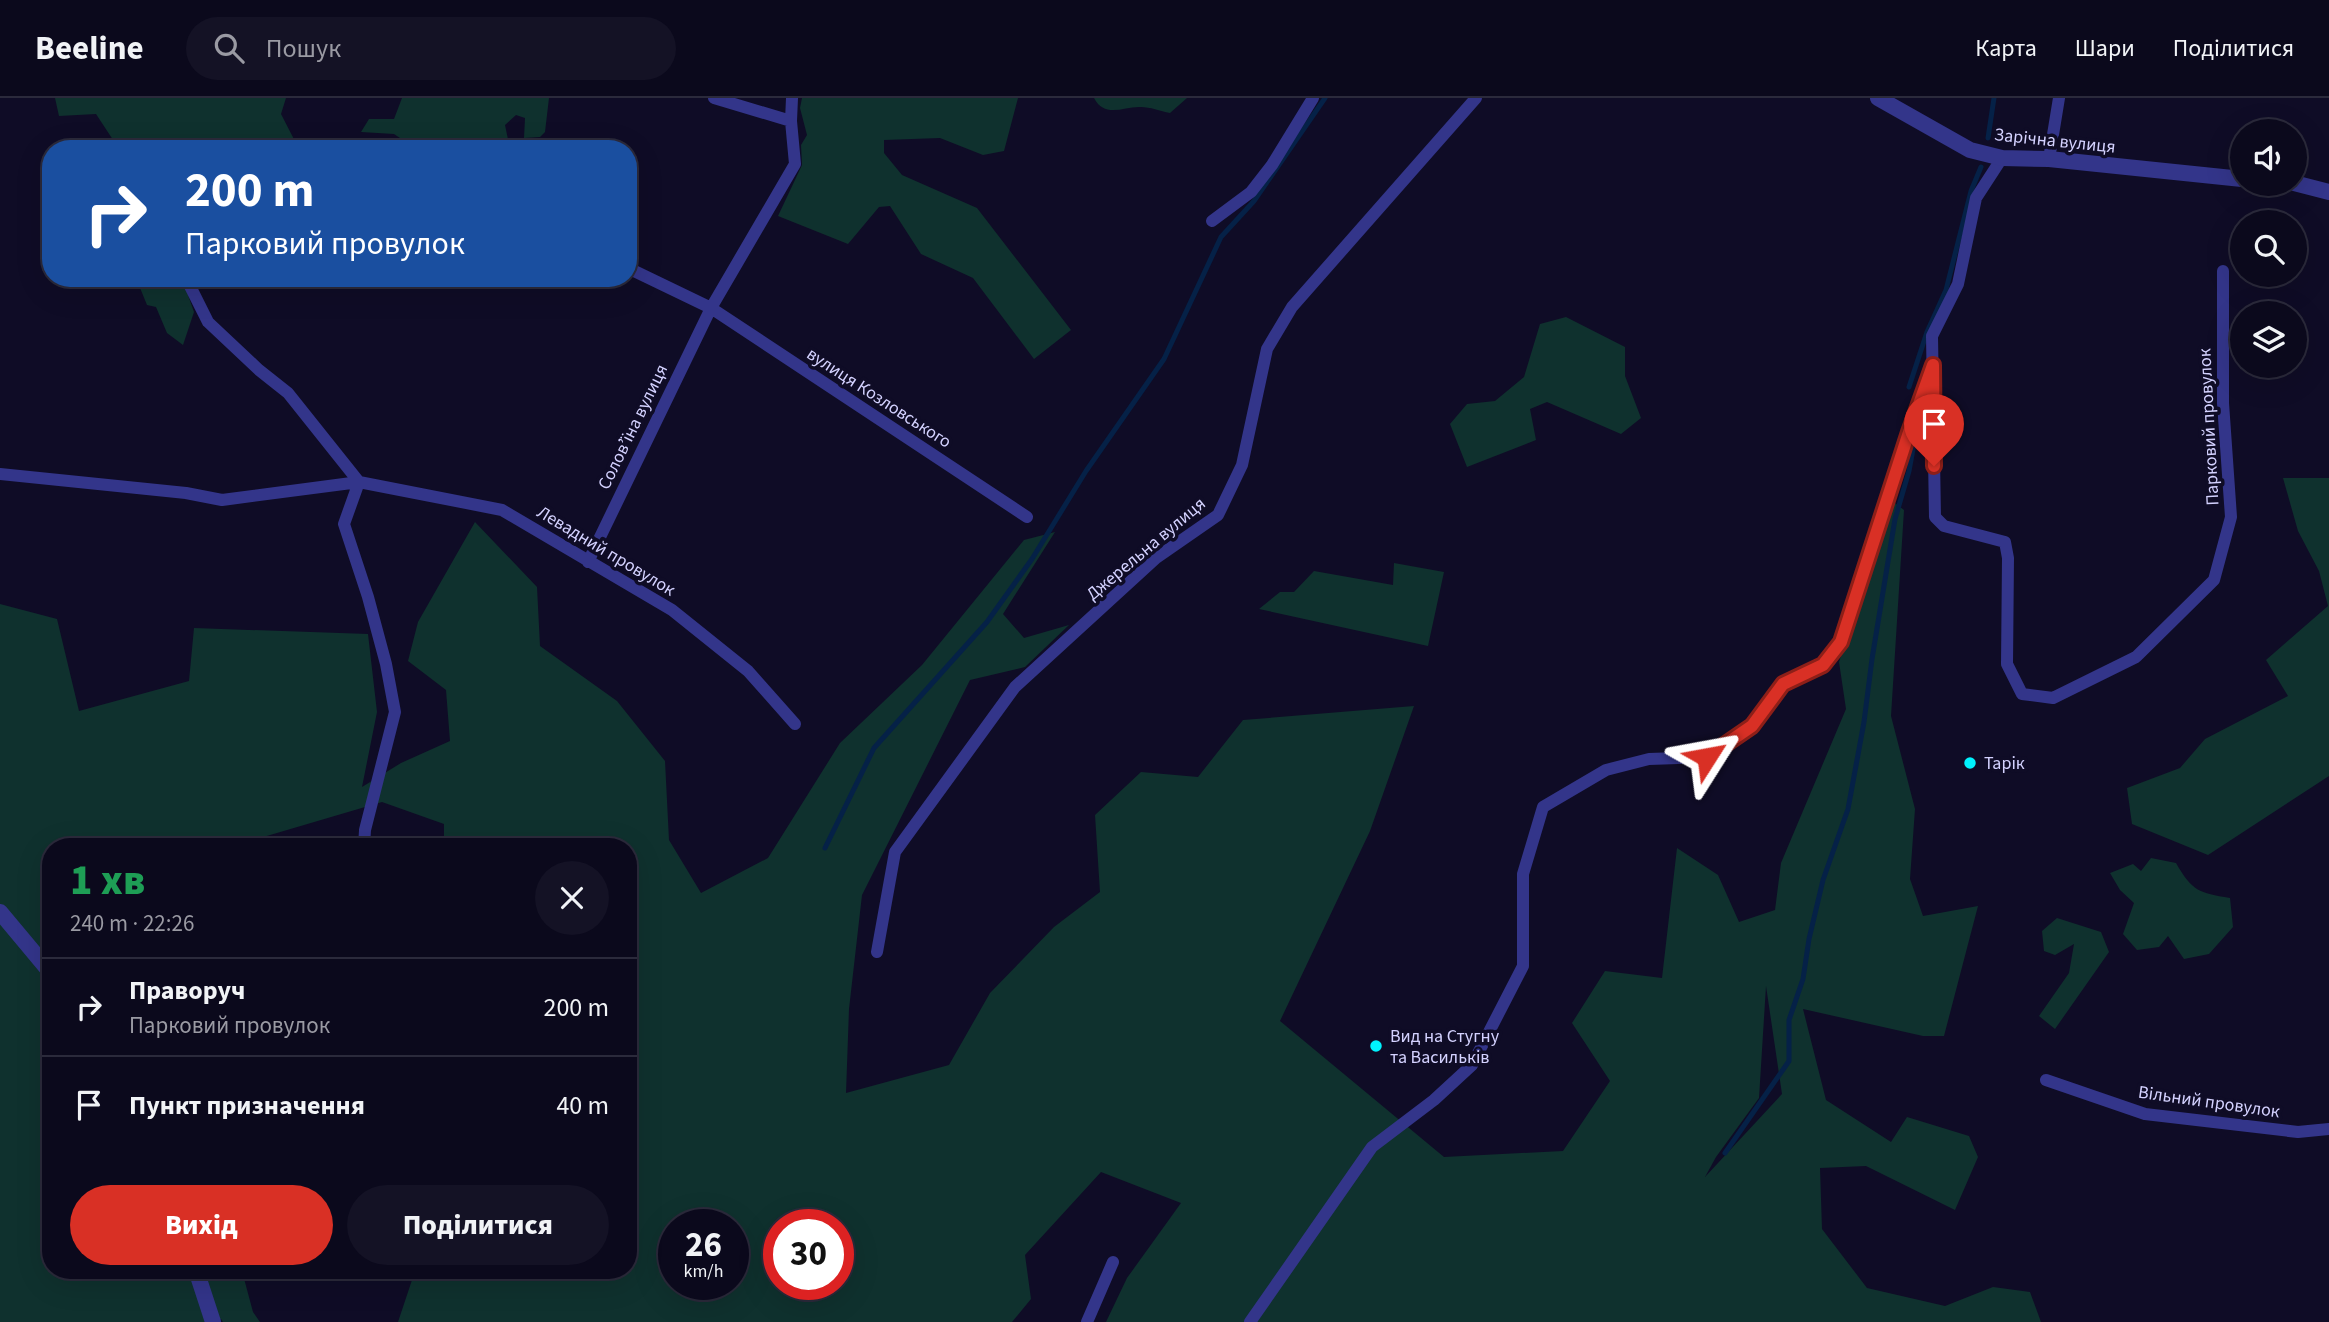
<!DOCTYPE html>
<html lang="uk">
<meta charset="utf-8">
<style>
:root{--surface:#0b091c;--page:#141225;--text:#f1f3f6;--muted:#9a9aa3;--line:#2b2a3b;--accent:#d93025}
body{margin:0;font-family:"Source Sans 3",sans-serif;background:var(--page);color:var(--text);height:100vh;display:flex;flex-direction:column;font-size:26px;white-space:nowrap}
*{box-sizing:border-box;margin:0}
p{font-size:23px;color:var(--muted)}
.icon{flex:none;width:38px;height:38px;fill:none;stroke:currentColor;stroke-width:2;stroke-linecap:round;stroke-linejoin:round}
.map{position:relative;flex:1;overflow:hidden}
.sheet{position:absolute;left:42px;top:740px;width:595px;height:441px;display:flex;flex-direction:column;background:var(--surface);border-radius:28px;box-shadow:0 7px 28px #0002,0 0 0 2px var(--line)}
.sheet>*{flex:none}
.guide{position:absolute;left:42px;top:42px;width:595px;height:147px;border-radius:28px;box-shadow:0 7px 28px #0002,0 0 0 2px var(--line);background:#1a4fa0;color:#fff;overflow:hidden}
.tools{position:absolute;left:2230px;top:21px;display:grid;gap:14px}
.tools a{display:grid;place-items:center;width:77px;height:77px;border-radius:50%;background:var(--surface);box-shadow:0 7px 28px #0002,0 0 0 2px var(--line);font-size:35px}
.speed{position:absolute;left:658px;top:1111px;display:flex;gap:14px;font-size:35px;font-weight:700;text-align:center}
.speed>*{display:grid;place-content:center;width:91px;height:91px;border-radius:50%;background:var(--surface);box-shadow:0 7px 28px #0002,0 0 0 2px var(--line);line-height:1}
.speed small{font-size:18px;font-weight:400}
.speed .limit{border:10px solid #d22;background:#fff;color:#111}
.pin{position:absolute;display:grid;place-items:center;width:60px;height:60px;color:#fff;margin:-72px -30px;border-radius:50% 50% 50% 0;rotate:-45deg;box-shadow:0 0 7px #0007}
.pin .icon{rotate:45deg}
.me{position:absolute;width:77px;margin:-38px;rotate:56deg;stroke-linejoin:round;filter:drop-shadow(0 0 5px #0008)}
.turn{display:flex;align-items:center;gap:24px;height:147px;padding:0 28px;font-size:32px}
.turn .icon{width:91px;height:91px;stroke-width:2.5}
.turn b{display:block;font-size:49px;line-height:60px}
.round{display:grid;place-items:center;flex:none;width:74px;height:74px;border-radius:37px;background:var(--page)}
.overview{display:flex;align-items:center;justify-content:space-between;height:119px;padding:0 28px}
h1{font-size:42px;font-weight:800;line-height:52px;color:#1e9e55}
.cta{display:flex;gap:14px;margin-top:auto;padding:14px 28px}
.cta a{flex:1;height:80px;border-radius:42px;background:var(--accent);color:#fff;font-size:28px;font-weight:800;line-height:80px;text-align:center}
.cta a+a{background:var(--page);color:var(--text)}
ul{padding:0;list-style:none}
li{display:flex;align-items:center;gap:21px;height:98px;padding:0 28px;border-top:2px solid var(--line)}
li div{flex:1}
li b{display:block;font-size:26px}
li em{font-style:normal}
header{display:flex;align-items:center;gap:42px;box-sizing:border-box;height:98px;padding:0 35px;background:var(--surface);border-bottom:2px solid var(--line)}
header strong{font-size:33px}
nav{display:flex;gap:38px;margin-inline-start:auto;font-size:24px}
.search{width:490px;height:63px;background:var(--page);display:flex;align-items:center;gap:18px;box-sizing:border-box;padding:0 24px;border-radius:38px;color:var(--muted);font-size:26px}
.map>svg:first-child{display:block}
.green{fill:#0f312e;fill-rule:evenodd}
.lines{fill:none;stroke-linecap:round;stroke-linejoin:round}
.stream{stroke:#052147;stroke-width:5}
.minor{stroke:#33358a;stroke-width:12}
.tertiary{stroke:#33358a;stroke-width:16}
.route-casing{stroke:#8d1f18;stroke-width:18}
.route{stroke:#d93025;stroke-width:12}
.poi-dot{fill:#00f2fd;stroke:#0f0c26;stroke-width:2.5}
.labels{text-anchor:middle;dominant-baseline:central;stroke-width:7;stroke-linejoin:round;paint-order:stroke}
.street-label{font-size:18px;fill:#d4d2ff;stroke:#0f0c26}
.poi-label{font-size:18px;fill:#d4d2ff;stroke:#0f0c26;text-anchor:start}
</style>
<header>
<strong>Beeline</strong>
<div class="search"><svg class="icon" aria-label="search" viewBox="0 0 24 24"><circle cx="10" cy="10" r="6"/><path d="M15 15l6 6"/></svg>Пошук</div>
<nav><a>Карта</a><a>Шари</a><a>Поділитися</a></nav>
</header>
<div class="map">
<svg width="2329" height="1224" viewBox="0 0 2329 1224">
<rect width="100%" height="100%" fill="#0f0c26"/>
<path class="green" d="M 55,0 L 286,0 L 281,16 L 299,51 L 119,51 L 96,16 L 59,18 Z
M 402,0 L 549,0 L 545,34 L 540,39 L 524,40 L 525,20 L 516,17 L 505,27 L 510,51 L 454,51 L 454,47 L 436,43 L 412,48 L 394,36 L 361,34 L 369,21 L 394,21 Z
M 802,0 L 1018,0 L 1004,53 L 983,57 L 940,40 L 884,42 L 884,55 L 902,77 L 977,110 L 1071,232 L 1034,261 L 973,180 L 921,156 L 890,108 L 879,109 L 848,146 L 778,118 L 802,67 L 801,47 L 807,37 L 800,10 Z
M 1094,0 L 1187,0 L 1170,15 C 1160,13 1150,9 1141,9 C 1124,8 1105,21 1094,0 Z
M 136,180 L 182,180 L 194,214 L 183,247 L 167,235 L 156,209 L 147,207 Z
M 1566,219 L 1625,249 L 1625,278 L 1641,320 L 1621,336 L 1547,304 L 1530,311 L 1536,342 L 1467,369 L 1450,326 L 1467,306 L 1495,303 L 1524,279 L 1540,226 Z
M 2283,380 L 2329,380 L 2329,678 L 2208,757 L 2132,726 L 2127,690 L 2180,670 L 2205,641 L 2288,598 L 2266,562 L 2328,508 L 2319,473 L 2298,433 Z
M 1891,402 L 1904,412 L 1891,618 L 1915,711 L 1910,781 L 1923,818 L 1978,808 L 1944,938 L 1923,938 L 1803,911 L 1826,1002 L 1891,1044 L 1907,1019 L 1969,1038 L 1978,1059 L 1955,1112 L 1866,1068 L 1820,1070 L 1822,1131 L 1867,1190 L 1945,1208 L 1993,1189 L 2030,1194 L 2041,1224 L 1106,1224 L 1127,1180 L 1181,1105 L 1101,1074 L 1025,1157 L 1031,1201 L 1012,1224 L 398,1224 L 415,1173 L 628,1172 L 628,749 L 444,749 L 444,726 L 382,704 L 240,746 L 243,749 L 51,749 L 51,1172 L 242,1173 L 253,1214 L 260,1224 L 223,1224 L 221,1221 L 210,1224 L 0,1224 L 0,506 L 57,521 L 79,613 L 189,583 L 194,530 L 368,536 L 377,614 L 362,689 L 401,665 L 450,643 L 446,592 L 408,563 L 418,524 L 475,424 L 537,489 L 540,548 L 617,603 L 665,663 L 669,742 L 701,795 L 768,760 L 840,645 L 922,567 L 1024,442 L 1055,434 L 1003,516 L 1024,540 L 1069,527 L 1025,569 L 970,582 L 862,797 L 849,911 L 846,995 L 949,967 L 990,895 L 1054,829 L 1100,794 L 1095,717 L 1141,674 L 1198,679 L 1243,622 L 1414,608 L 1370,733 L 1280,923 L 1444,1059 L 1563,1053 L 1610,983 L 1572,925 L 1605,873 L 1662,880 L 1677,750 L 1718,777 L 1739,824 L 1775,812 L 1781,765 L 1846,611 L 1839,564 ZM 1766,888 L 1782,996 L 1705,1079 L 1716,1059 L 1759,1000 ZM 674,1127 L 733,1127 L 733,1186 L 674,1186 ZM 779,1127 L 838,1127 L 838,1186 L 779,1186 Z
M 1394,465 L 1444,474 L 1428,548 L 1259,511 L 1280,494 L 1294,494 L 1314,473 L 1393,487 Z
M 2151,760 L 2176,765 C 2192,793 2199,795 2230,800 L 2233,829 L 2209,856 L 2184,861 L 2168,838 L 2159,849 L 2137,852 L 2123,836 L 2134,805 L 2120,792 L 2110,775 L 2133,766 L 2141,773 Z
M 2057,820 L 2101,834 L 2109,854 L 2055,931 L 2039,918 L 2069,875 L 2074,846 L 2055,857 L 2044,853 L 2042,833 Z"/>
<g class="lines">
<path class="stream" d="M 1988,40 L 1994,0
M 1909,289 L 1927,234 L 1946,192 L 1971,93 L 1981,69
M 825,750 L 874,650 L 987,524 L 1032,461 L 1086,373 L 1164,261 L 1221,139 L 1254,103 L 1325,0
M 1725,1055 L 1789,963 L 1789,922 L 1803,881 L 1809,841 L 1823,782 L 1848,711 L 1864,624 L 1872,561 L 1895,421 L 1909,373 L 1918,324"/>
<path class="minor" d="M 714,0 L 791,23
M 2002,60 L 1976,100 L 1958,186 L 1932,238 L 1935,419 L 1944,428 L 2005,444 L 2008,460 L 2007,566 L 2022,596 L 2053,600 L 2136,559 L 2214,482 L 2231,419 L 2223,305 L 2223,173
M 2049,61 L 2059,0
M 1212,123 L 1251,94 L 1272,67 L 1313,0
M 628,170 L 711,210 L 1027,419
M 186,180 L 208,224 L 259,272 L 288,295 L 359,384
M 0,376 L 186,395 L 222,402 L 359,384 L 502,412 L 672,512 L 748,573 L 795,626
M 359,384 L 344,426 L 368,499 L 386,566 L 395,614 L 365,732 L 364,749
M 588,464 L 711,210 L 795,66 L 791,23 L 792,0
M 877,854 L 895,754 L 1015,589 L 1156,460 L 1218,417 L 1242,367 L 1267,251 L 1292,209 L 1476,0
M 2046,982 L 2145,1016 L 2298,1034 L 2329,1031
M 1087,1224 L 1113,1164
M 1250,1224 L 1372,1049 L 1434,1002 L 1472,967 L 1523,868 L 1523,776 L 1543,709 L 1606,672 L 1649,661 L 1707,659 L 1752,628 L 1783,585 L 1823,567 L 1841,544 L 1909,334 L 1933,267"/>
<path class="tertiary" d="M 1878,0 L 1970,52 L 2002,60 L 2049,61 L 2242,81
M 2294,85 L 2329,94
M 0,814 L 51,875
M 196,1172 L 213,1224"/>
</g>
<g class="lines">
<g class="route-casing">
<path id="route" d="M 1707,659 L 1752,628 L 1783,586 L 1823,567 L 1841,544 L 1909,334 L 1933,267 L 1934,368"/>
</g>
<use href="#route" class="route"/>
</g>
<g class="poi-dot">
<circle cx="1970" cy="665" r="7"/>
<circle cx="1376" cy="948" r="7"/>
</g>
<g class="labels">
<g class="street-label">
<text transform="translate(2055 43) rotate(6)">Зарічна вулиця</text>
<text transform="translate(879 300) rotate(33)">вулиця Козловського</text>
<text transform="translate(633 329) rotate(-64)">Соловʼїна вулиця</text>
<text transform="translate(2209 329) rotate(-93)">Парковий провулок</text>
<text transform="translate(1146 451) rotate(-40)">Джерельна вулиця</text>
<text transform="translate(606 453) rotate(31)">Левадний провулок</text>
<text transform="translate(2209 1004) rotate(8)">Вільний провулок</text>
</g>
<g class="poi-label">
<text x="1984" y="665">Тарік</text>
<text x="1390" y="938">Вид на Стугну<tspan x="1390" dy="21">та Васильків</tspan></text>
</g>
</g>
</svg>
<div class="tools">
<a><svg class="icon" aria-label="sound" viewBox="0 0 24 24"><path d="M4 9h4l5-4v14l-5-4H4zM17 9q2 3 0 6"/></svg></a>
<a><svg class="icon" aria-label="search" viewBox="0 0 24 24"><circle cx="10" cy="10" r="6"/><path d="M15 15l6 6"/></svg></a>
<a><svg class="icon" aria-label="layers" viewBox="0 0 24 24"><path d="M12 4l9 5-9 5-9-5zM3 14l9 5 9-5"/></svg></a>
</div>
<div class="speed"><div>26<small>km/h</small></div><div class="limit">30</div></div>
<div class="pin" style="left:1934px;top:368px;background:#d93025"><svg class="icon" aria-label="arrive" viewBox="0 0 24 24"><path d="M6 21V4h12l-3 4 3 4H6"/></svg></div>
<svg class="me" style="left:1707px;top:659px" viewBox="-20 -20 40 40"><path d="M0-17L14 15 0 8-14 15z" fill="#d93025" stroke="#fff" stroke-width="4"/></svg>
<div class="guide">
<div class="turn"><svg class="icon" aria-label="right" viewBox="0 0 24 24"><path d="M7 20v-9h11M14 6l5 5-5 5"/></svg><div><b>200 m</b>Парковий провулок</div></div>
</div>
<section class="sheet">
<div class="overview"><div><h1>1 хв</h1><p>240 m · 22:26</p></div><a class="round"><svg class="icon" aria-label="close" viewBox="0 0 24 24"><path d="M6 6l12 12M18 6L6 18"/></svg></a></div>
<ul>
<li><svg class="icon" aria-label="right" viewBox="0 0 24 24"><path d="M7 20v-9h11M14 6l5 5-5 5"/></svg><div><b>Праворуч</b><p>Парковий провулок</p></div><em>200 m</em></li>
<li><svg class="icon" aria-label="arrive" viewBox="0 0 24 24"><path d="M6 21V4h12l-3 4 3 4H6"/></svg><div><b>Пункт призначення</b></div><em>40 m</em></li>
</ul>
<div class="cta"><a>Вихід</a><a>Поділитися</a></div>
</section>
</div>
